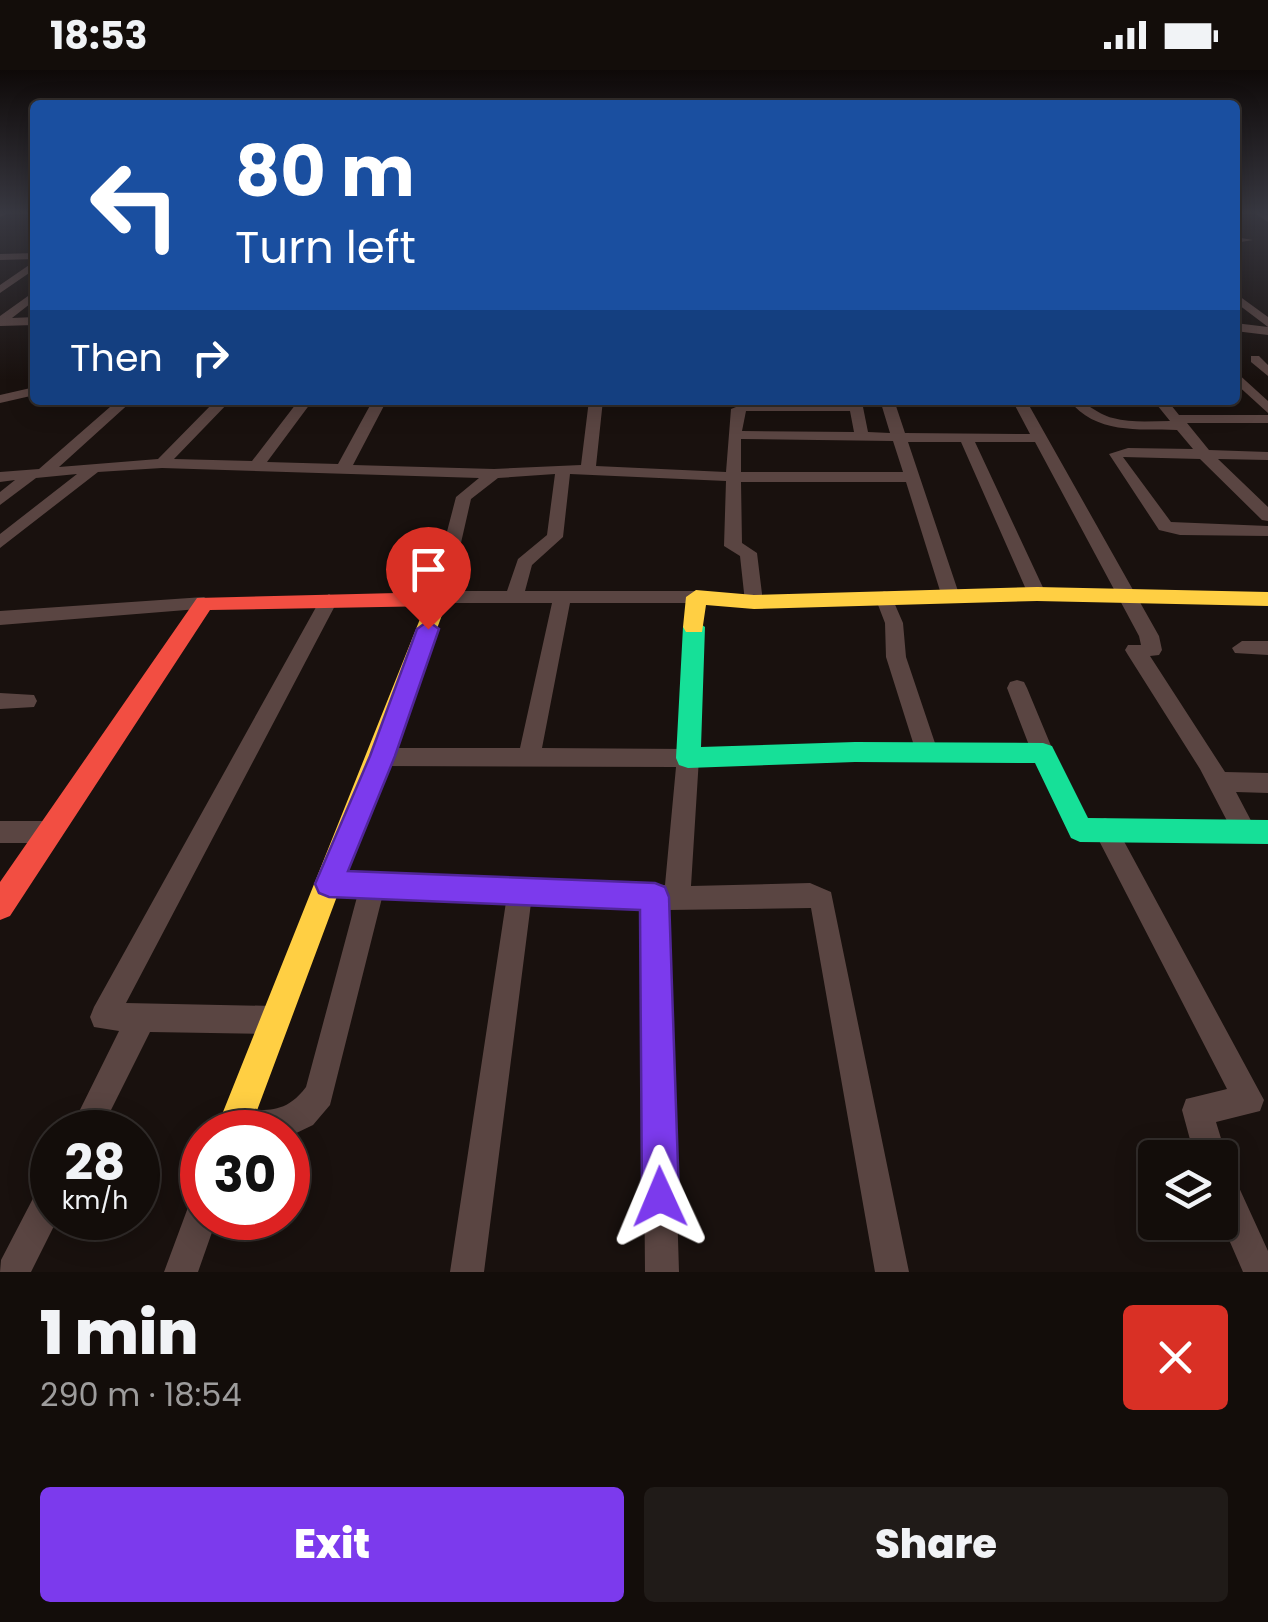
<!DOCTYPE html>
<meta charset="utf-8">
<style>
:root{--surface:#130d0a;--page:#201b18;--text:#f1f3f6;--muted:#9d9c9c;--line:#322d2b;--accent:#7c3aed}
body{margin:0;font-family:Poppins,sans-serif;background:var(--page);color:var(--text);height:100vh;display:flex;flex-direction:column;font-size:38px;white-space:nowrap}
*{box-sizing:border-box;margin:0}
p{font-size:32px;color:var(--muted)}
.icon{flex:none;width:55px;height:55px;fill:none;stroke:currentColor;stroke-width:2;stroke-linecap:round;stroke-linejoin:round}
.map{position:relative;height:1202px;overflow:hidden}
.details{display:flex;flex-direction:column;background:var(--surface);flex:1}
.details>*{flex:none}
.hud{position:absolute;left:30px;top:30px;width:1210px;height:305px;border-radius:10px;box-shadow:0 5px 25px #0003,0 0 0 2px var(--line);background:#1a4fa0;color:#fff;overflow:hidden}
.buttons{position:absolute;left:1138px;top:1070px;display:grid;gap:20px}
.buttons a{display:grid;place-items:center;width:100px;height:100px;border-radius:10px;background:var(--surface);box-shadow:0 5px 25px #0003,0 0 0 2px var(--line);font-size:50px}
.speed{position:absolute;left:30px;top:1040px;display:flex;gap:20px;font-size:50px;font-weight:700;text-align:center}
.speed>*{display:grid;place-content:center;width:130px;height:130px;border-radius:50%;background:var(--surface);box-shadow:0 5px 25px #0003,0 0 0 2px var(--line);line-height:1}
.speed small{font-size:25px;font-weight:400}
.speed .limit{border:15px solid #d22;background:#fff;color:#111}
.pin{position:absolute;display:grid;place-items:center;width:85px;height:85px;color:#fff;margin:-102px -42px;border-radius:50% 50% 50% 0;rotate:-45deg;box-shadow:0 0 10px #0007}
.pin .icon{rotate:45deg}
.me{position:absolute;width:110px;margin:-55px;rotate:359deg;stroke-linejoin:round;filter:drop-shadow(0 0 8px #0008)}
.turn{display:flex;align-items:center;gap:35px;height:210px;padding:0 40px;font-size:45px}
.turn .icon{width:130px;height:130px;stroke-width:2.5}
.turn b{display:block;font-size:70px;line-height:85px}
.then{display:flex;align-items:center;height:95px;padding:0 40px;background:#0003;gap:20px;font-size:38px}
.round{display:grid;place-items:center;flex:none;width:105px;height:105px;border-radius:10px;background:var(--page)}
.summary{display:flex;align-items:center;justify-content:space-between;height:170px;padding:0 40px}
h1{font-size:60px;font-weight:800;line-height:75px}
.cta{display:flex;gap:20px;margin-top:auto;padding:20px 40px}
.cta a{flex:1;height:115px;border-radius:10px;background:var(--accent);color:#fff;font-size:40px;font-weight:800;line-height:115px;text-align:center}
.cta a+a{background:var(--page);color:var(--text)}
.status{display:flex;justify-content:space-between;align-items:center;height:70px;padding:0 50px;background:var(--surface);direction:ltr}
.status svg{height:28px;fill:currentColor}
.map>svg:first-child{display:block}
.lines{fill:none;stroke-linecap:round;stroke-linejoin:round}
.street{fill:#5a4542;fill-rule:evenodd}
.fast{fill:#16e098;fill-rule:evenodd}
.slow{fill:#ffcf43;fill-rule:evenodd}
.jam{fill:#f24e42;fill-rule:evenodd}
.route{fill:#7c3aed;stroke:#51269a;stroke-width:2.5}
</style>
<div class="status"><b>18:53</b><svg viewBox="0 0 49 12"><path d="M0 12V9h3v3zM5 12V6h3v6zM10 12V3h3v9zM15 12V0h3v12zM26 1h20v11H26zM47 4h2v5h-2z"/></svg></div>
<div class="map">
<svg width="1268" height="1202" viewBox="0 0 1268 1202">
<rect width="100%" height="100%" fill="#19110e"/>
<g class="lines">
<path class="street" d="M 0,142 L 11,142 L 0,147 Z
M 1253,142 L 1268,145 L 1268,152 Z
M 1235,167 L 1253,170 L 1235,173 Z
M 35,183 L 35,189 L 0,190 L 0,184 Z
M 35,191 L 35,199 L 0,223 L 0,215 Z
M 35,221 L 35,230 L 12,248 L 35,247 L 35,255 L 0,256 L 0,246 Z
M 1235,223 L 1268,247 L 1268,257 L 1235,232 Z
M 1235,253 L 1268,257 L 1268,265 L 1235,261 Z
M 1251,286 L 1259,286 L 1268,295 L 1268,306 L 1251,292 Z
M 1235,301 L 1268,331 L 1268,343 L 1235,313 Z
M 35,317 L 35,325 L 0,333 L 0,325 Z
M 118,330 L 133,330 L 59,397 L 158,389 L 216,330 L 231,330 L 174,389 L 252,391 L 299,330 L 313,330 L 267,392 L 338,394 L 373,330 L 387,330 L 353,395 L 494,399 L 581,395 L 589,330 L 603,330 L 596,396 L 726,402 L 731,339 L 746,333 L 856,333 L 863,337 L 868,362 L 890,363 L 880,330 L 894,330 L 905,363 L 1030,364 L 1012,330 L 1026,330 L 1159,566 L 1162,580 L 1159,585 L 1150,586 L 1225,702 L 1268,703 L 1268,723 L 1236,722 L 1257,762 L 1253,770 L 1245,773 L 1237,770 L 1200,699 L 1128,585 L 1125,580 L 1128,575 L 1141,575 L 1139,566 L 1035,372 L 975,372 L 1046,524 L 1037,530 L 1028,524 L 961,372 L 908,372 L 959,524 L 950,530 L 941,524 L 906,412 L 741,412 L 742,473 L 757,483 L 763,532 L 754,538 L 745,532 L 740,486 L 724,476 L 726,411 L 570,404 L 563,467 L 532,495 L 525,521 L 696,521 L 705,527 L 696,533 L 570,533 L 542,678 L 688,679 L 696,682 L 699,688 L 691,816 L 810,813 L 831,822 L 909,1202 L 875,1202 L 811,838 L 668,840 L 679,1202 L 645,1202 L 642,839 L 531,833 L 484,1202 L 450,1202 L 506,832 L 382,828 L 330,1035 L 313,1055 L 288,1067 L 288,1062 L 221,1062 L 219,1057 L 223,1046 C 257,1032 279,1053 306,1017 L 357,827 L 320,822 L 316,814 L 320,806 L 329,802 L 373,803 L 665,815 L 676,697 L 383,696 L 375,693 L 372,687 L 375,681 L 383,678 L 520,678 L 552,533 L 439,533 L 430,527 L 456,427 L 479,408 L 162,398 L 98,402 L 0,478 L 0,464 L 77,404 L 36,408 L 0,435 L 0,422 L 15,410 L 0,412 L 0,402 L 39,399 ZM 746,341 L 850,341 L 854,362 L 742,361 ZM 741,369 L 893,371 L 903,402 L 741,402 ZM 555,404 L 547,465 L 518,489 L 507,521 L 450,521 L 471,429 L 498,408 Z
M 1069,330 C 1087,330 1095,344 1113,348 C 1131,353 1151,351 1170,351 L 1153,330 L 1167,330 L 1179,345 L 1268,345 L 1268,353 L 1187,353 L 1209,380 L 1268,382 L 1268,390 L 1218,389 L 1268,437 L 1268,451 L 1262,450 L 1200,389 L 1123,387 L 1171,452 L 1268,456 L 1268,466 L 1180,465 L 1159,460 L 1109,384 L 1128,378 L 1193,379 L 1177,360 C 1138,359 1095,364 1069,330 Z
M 884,521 L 890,523 L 903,553 L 906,587 L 938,682 L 935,688 L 927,691 L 919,688 L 916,682 L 886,587 L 885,553 L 875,527 Z
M 329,524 L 338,530 L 126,933 L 273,936 L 283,940 L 287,950 L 283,960 L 273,964 L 150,962 L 100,1062 L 69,1062 L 119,961 L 94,957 L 90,947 L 94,937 L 320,530 Z
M 204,527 L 213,533 L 211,538 L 0,555 L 0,541 Z
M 1242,571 L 1268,571 L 1268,585 L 1235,583 L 1232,578 Z
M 1017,610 L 1024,612 L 1027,618 L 1054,683 L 1051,689 L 1043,692 L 1035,689 L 1032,683 L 1007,618 L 1010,612 Z
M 0,623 L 34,625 L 37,631 L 34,637 L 0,639 Z
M 1105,748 L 1113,751 L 1264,1030 L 1260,1041 L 1216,1052 L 1227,1088 L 1223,1096 L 1231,1100 L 1268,1181 L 1268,1202 L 1243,1202 L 1220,1149 L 1220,1088 L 1195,1088 L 1182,1040 L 1186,1029 L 1227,1019 L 1093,759 L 1097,751 Z
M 0,751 L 50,751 L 58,754 L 62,762 L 58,770 L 50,773 L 0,773 Z
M 52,1108 L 52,1148 L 58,1148 L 31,1202 L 0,1202 L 1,1190 L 41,1113 Z
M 202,1128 L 202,1148 L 217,1148 L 198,1202 L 164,1202 L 190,1132 Z"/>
<path class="fast" d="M 694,549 L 705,557 L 701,677 L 855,672 L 1043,673 L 1052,676 L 1088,748 L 1268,750 L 1268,774 L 1080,772 L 1071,768 L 1035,693 L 855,692 L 688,698 L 679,695 L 676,688 L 683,557 Z"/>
<path class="slow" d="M 1037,517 L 1268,522 L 1268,536 L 1037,531 L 754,539 L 706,535 L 702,562 L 686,562 L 683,557 L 686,527 L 696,520 L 754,525 Z
M 438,522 L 448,529 L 249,1062 L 215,1062 L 428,529 Z"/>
<path class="jam" d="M 438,522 L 448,529 L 438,536 L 210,540 L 10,846 L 0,850 L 0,812 L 197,528 Z"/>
</g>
<linearGradient id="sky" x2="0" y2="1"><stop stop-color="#0e0908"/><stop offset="0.46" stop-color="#383841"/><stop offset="1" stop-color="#383841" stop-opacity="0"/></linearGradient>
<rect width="1268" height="310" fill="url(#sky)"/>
<path class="route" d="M 428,551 L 439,559 L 395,686 L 348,801 L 655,813 L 665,817 L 669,827 L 679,1127 L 674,1140 L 660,1145 L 647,1140 L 642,1127 L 640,840 L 329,827 L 319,823 L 315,814 L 370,686 L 417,559 Z"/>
</svg>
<div class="buttons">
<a><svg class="icon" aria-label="layers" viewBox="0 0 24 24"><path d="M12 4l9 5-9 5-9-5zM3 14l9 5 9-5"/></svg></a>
</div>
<div class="speed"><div>28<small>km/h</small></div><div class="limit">30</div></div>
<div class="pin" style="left:428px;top:559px;background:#d93025"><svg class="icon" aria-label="arrive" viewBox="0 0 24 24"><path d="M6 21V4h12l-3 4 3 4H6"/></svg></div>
<svg class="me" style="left:660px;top:1127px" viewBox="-20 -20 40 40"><path d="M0-17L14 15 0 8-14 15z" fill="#7c3aed" stroke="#fff" stroke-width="4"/></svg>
<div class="hud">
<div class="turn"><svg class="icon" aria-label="left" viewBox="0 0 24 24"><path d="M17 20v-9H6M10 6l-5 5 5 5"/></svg><div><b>80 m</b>Turn left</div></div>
<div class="then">Then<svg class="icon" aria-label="right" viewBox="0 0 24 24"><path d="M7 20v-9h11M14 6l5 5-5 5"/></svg></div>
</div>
</div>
<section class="details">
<div class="summary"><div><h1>1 min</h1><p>290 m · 18:54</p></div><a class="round" style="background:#d93025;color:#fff"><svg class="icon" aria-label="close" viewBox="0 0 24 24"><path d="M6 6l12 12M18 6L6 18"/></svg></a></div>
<div class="cta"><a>Exit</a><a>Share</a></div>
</section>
